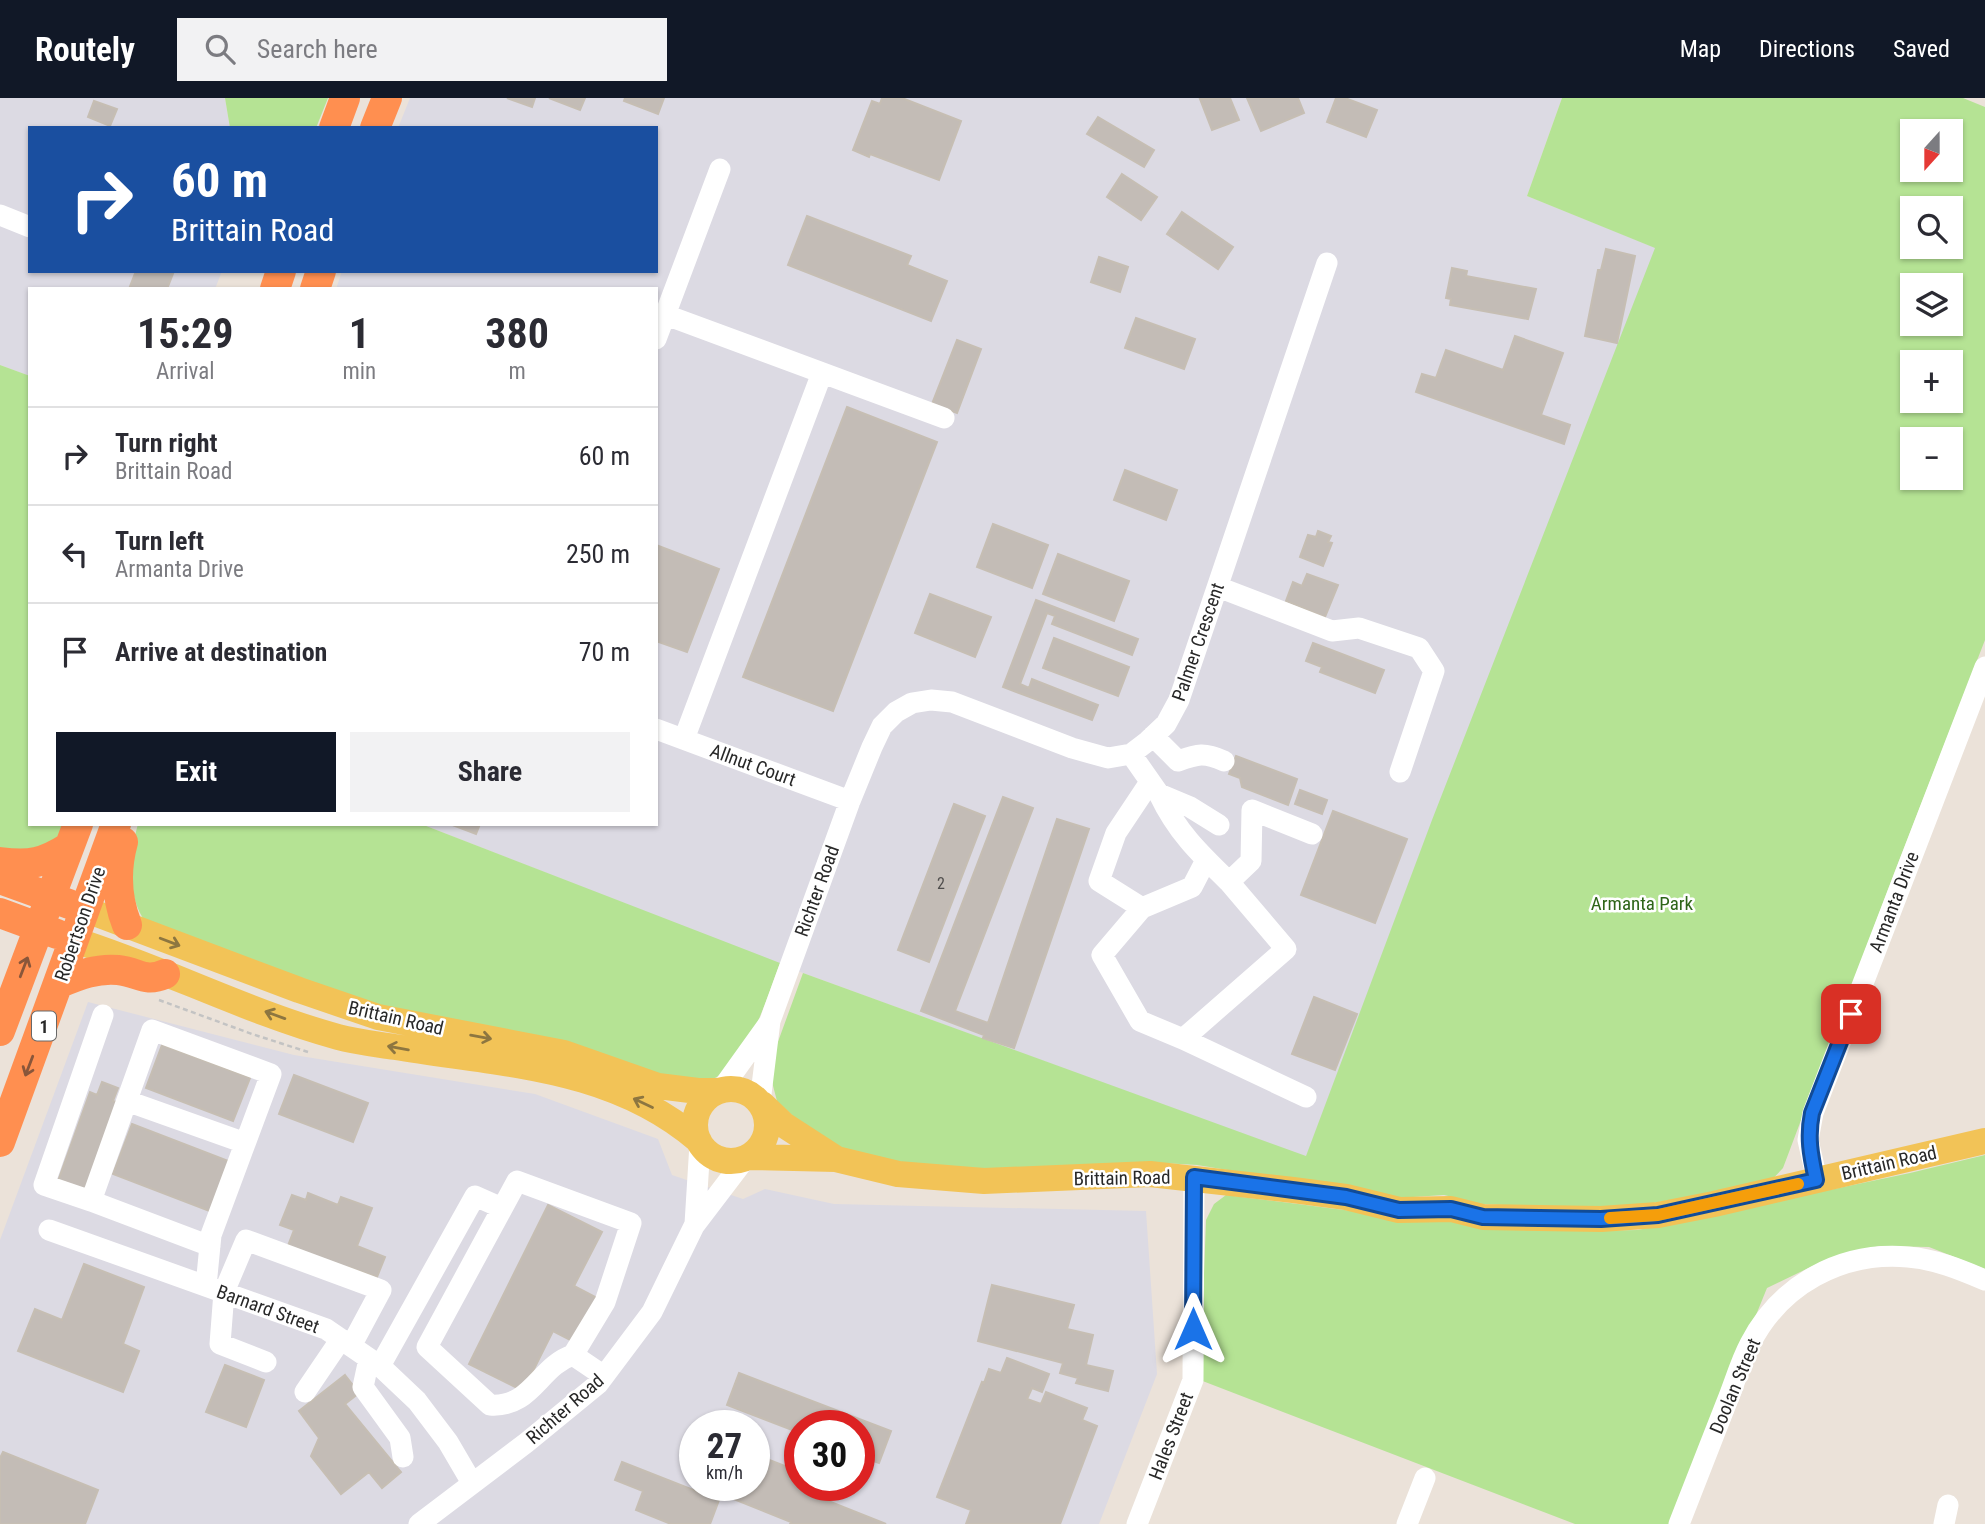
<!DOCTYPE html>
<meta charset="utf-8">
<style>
:root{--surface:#fff;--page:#f2f2f3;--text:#2b2b33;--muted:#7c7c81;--line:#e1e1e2;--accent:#111827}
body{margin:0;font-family:"Roboto Condensed",sans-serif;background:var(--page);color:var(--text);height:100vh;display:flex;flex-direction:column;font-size:26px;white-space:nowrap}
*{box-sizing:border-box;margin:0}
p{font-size:23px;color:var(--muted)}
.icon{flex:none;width:38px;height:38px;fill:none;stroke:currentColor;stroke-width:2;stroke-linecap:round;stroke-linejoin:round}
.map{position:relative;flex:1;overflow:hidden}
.details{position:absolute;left:28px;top:189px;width:630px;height:539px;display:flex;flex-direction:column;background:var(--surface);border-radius:0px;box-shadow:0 2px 5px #0004}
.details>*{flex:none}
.hud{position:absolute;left:28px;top:28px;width:630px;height:147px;border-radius:0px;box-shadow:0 2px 5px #0004;background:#1a4fa0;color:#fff;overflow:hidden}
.needle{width:46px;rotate:201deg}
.buttons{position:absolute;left:1900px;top:21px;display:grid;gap:14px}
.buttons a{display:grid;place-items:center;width:63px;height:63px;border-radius:0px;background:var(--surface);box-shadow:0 2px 5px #0004;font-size:35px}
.speed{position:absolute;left:679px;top:1312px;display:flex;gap:14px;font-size:35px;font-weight:700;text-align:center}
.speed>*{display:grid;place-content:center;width:91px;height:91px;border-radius:50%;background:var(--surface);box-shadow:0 2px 5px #0004;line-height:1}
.speed small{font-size:18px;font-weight:400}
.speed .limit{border:10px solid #d22;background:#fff;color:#111}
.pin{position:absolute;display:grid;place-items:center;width:60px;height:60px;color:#fff;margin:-30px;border-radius:14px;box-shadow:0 4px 10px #0006}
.me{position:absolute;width:77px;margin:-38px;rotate:0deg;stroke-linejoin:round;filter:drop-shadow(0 0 5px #0008)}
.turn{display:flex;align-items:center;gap:24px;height:147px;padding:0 28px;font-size:32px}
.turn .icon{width:91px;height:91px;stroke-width:2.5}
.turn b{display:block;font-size:49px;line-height:60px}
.eta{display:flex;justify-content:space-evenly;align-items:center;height:119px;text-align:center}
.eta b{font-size:42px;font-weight:700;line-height:49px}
.button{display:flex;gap:14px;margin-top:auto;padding:14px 28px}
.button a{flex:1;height:80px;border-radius:0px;background:var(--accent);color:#fff;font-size:28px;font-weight:700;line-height:80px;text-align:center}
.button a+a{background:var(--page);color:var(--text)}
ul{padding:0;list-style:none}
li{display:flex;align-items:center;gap:21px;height:98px;padding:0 28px;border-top:2px solid var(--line)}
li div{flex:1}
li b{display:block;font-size:26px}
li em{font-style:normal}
header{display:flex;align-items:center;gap:42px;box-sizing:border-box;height:98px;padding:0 35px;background:var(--accent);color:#fff}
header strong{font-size:33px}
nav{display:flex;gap:38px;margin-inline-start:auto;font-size:24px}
.search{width:490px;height:63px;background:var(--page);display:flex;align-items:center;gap:18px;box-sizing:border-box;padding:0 24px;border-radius:0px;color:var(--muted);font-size:26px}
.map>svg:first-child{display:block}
.industrial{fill:#dcdae3;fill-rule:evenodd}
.green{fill:#b5e394;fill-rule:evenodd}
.building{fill:#c3bcb6;stroke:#c6beb3;stroke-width:2}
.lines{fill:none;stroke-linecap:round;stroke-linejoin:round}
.path{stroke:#c3c3c3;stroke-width:2.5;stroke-dasharray:5 3.5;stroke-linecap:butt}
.minor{stroke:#fff;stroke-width:21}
.major{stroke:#f2c357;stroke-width:26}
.highway{stroke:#ff8f50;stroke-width:30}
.oneway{stroke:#8d7640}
.oneway2{stroke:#89563a}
.route-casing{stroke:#114b97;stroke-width:18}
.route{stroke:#1a73e8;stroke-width:12}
.slow{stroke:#f59e0b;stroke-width:12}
.labels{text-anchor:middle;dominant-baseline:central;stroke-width:5;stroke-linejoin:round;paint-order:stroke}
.number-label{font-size:16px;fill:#4f4d4c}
.shield{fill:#fff;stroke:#686868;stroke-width:2}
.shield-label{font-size:18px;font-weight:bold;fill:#282828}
.street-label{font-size:19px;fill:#282828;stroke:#fff}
.park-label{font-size:19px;fill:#2e6518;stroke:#fff}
</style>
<header>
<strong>Routely</strong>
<div class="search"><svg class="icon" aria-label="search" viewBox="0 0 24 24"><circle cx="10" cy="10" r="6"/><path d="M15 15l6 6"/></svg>Search here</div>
<nav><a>Map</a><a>Directions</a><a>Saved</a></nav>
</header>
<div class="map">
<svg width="1985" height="1426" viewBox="0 0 1985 1426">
<rect width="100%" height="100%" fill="#ebe2d9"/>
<path class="industrial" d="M 0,0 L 225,0 L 230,30 L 30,30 L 30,173 L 222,173 L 215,191 L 30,191 L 30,278 L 0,267 Z
M 410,0 L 1562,0 L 1527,98 L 1656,150 L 1306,1059 L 803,875 L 421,726 L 656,726 L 656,191 L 336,191 L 342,173 L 656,173 L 656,30 L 398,30 Z
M 88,904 L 294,957 L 535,996 L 658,1041 L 672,1077 L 743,1101 L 765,1091 L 834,1106 L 1146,1113 L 1157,1276 L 1099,1426 L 0,1426 L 0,1142 ZM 695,1328 L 754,1328 L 754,1388 L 695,1388 ZM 800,1328 L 859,1328 L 859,1388 L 800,1388 Z"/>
<path class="green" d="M 225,0 L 328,0 L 316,30 L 230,30 Z
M 1562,0 L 1963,0 L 1985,9 L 1985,542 L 1895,773 L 1783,1070 L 1768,1086 L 1610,1112 L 1481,1106 L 1444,1097 L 1398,1100 L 1197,1067 L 1146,1064 L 1015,1073 L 886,1063 L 834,1048 L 811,1035 L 777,1003 L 772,984 L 775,952 L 803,875 L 1306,1058 L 1432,722 L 1655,150 L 1527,98 ZM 1913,33 L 1951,33 L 1951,72 L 1913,72 ZM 1913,110 L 1951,110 L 1951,149 L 1913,149 ZM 1913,187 L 1951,187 L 1951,226 L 1913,226 ZM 1913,264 L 1951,264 L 1951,303 L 1913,303 ZM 1913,341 L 1951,341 L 1951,380 L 1913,380 Z
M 0,267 L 30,278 L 30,726 L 64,726 L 56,745 L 0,757 Z
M 138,726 L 421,726 L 780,865 C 767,899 749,963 715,980 C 707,984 695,984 687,985 L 385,915 L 147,826 C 126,799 129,758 138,726 Z
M 1985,1057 L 1985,1171 L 1929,1149 L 1879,1148 L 1823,1163 L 1767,1190 L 1671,1426 L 1575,1426 L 1200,1282 L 1206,1122 L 1214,1106 L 1226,1097 C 1362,1114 1500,1135 1638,1132 L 1910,1075 Z"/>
<path class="building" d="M 507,0 L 535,0 L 532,9 Z
M 549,0 L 585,0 L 580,12 Z
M 625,0 L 664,0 L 658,16 L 624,3 Z
M 882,0 L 902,0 L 961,23 L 939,82 L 870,56 L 869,59 L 853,52 L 872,3 L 880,6 Z
M 1230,0 L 1239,22 L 1212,32 L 1200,1 Z
M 1247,0 L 1298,0 L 1304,15 L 1261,33 Z
M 1336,0 L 1345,0 L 1377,12 L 1366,39 L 1327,24 Z
M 94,3 L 117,11 L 110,28 L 88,19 Z
M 1098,19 L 1154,52 L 1144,69 L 1087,36 Z
M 1122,76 L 1157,99 L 1141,122 L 1107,99 Z
M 1182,114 L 1233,149 L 1218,171 L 1167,136 Z
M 807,118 L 911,158 L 907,167 L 947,183 L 931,223 L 788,167 Z
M 1606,151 L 1635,158 L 1617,245 L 1585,238 L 1598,172 L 1601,172 Z
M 1099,159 L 1128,169 L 1120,194 L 1091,184 Z
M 1452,170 L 1467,173 L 1466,178 L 1536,191 L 1528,221 L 1450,207 L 1451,201 L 1446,200 Z
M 136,173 L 174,173 L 167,191 L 129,191 Z
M 1136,220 L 1195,241 L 1184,271 L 1125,250 Z
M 1515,238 L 1563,255 L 1541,317 L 1570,327 L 1564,346 L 1416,294 L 1422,276 L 1436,280 L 1446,252 L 1503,272 Z
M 957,242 L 981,251 L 957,315 L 932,306 Z
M 847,309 L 937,344 L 833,613 L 743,579 Z
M 1125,372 L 1177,392 L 1166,422 L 1114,402 Z
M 993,426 L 1048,447 L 1032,490 L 977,469 Z
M 1318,433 L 1331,438 L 1328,444 L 1332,445 L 1323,468 L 1300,459 L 1308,437 L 1316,439 Z
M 656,447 L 719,471 L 687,554 L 656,543 Z
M 1058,456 L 1129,483 L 1114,523 L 1043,496 Z
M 1307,476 L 1338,487 L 1325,519 L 1286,503 L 1293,484 L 1302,488 Z
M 930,496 L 991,519 L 975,559 L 915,535 Z
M 1036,502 L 1138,541 L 1132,557 L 1052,526 L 1055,518 L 1047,515 L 1020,586 L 1029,590 L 1032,581 L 1098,607 L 1092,622 L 1003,589 Z
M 1054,540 L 1129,569 L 1118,598 L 1043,570 Z
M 1313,545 L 1384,572 L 1375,595 L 1320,574 L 1322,569 L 1306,563 Z
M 1236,658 L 1297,681 L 1288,707 L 1242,689 L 1240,680 L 1229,676 Z
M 1300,692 L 1327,702 L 1322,716 L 1295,706 Z
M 1003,699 L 1033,710 L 955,913 L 988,925 L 1057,721 L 1089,731 L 1014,950 L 983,940 L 984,937 L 921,913 Z
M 954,706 L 985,718 L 929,864 L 898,852 Z
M 1333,713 L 1407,741 L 1375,825 L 1301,797 Z
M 450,726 L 480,726 L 476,736 Z
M 1314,899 L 1357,916 L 1335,972 L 1292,956 Z
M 162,947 L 250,980 L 233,1023 L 146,990 Z
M 294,977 L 368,1005 L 353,1044 L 279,1016 Z
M 102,984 L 118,990 L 113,1003 L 120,1005 L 87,1097 L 57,1086 L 90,994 L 97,997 Z
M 132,1026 L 231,1064 L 212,1114 L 113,1076 Z
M 308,1095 L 338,1107 L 341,1099 L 372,1110 L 357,1148 L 385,1159 L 377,1179 L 349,1169 L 346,1177 L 286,1153 L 294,1132 L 280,1127 L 292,1097 L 306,1102 Z
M 548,1107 L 602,1134 L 574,1188 L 597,1200 L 574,1244 L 553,1233 L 523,1293 L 469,1266 Z
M 84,1166 L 144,1189 L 123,1246 L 139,1253 L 123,1294 L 18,1253 L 35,1211 L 62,1222 Z
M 992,1187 L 1074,1207 L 1067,1231 L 1093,1237 L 1086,1267 L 1113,1273 L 1108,1293 L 1076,1285 L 1078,1280 L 1060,1275 L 1063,1265 L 978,1243 Z
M 1007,1260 L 1049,1276 L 1042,1294 L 1032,1290 L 1027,1301 L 1041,1306 L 1046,1294 L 1087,1310 L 1082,1322 L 1097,1328 L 1060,1426 L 966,1426 L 971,1412 L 937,1399 L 982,1284 L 984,1285 L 989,1271 L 1001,1275 Z
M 225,1267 L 264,1282 L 246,1329 L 206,1314 Z
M 739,1275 L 891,1333 L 879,1365 L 859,1358 L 859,1328 L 800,1328 L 800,1335 L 727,1307 Z
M 345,1277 L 359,1295 L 345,1306 L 401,1374 L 382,1390 L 369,1374 L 341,1396 L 311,1358 L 319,1340 L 299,1313 Z
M 3,1354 L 98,1392 L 85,1426 L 0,1426 L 0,1360 Z
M 754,1356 L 800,1374 L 800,1388 L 805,1388 L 803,1393 L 886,1426 L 790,1426 L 791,1424 L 726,1398 L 730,1388 L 754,1388 Z
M 622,1364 L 719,1402 L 710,1426 L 671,1426 L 636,1412 L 643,1393 L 615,1382 Z"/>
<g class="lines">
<path class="path" d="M 159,902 L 252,936 L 308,954"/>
<path class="minor" d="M 0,117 L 30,129
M 666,217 L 944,320
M 656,241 L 720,71
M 1218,489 L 1332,533 L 1359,530 L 1419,550 L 1434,573 L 1400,674
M 656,631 L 850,703
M 1153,638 L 1178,663 C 1198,656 1204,654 1224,663
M 684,641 L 822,275
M 1131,656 L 1159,696 L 1190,709 L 1219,727
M 1159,696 C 1177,734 1199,755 1229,784 L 1251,763 L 1252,712 L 1312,736
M 1229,784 L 1286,851 L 1183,941 L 1306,999
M 1142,810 L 1099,783 L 1116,735 L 1150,684
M 1183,941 L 1140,923 L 1102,857 L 1142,810 L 1192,789 L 1206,762
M 721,992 L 769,925
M 127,1003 L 245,1045
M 760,1004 L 770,923 L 850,703 L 872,649 L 882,628 L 896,614 L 912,605 L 931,602 L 952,604 L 1072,650 L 1108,660 L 1131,656 L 1148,643 L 1166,626 L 1179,602 L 1327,165
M 1817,1082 L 1808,1042 L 1813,1015 L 1985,569
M 91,1103 L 44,1087 L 103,917
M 695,1126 L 700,1046
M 49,1132 L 326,1231 L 380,1268 L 417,1303 L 448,1344 L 472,1385
M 206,1188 L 211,1137 L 271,976 L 152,932 L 91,1103 L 210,1148
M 573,1257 L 605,1204 L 631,1125 L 517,1083 L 427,1249 L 490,1307 C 532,1310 539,1268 573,1257 L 604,1278
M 369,1261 L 363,1289 L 400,1340 L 403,1359
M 266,1264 L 220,1246 L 224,1194 L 246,1142 L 381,1192 L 351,1248
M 380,1268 L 475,1098 L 502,1110
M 305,1294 L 341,1241
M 419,1426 L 526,1345 L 598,1286 L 652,1214 L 694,1128 L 745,1061
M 1137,1426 L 1193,1282 L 1194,1079
M 1407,1426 L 1425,1380
M 1679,1426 C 1695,1386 1710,1346 1726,1306 C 1734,1287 1740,1265 1750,1246 C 1780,1187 1841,1153 1908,1159 C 1935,1161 1961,1172 1985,1182
M 1944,1426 L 1948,1407"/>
<path class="major" d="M 84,811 L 299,892 L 378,919 L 564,955 L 658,988 L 698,993 L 718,993
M 74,842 C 163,870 247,914 338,939 C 356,944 376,946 395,949 C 503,967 612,968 699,1043
M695 1027a36 36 0 1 1 72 0a36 36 0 1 1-72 0Z
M 762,1006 L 784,1027 L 835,1060
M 749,1059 L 836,1061 L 898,1076 L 984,1083 L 1150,1076 L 1293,1092 L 1346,1099 L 1399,1112 L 1451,1111 L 1483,1119 L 1601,1121 L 1658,1117 L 1714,1106 L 1985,1043"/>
<path class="highway" d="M 334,30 L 345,0
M 375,30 L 387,0
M 275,191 L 281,173
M 315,191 L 321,173
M 123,744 C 115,773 116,799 127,827
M 0,764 C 30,768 44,765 69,749
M 0,781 L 69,806
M 0,815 L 57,836
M 60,885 C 79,877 97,870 118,872 C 139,874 144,885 165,876
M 0,933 L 78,726
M 0,1044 L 116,726"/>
</g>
<defs><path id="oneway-shaft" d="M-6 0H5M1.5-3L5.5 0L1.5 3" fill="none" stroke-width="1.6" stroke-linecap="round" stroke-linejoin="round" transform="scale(1.75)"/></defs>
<g class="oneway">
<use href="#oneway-shaft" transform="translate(170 844) rotate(21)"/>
<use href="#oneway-shaft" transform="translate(275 917) rotate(-160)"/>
<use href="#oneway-shaft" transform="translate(481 939) rotate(10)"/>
<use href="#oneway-shaft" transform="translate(398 950) rotate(-170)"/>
<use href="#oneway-shaft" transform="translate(643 1005) rotate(-155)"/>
</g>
<g class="oneway2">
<use href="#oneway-shaft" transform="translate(24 869) rotate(-69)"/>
<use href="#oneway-shaft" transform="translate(29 968) rotate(111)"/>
</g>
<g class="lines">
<g class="route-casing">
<path id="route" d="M 1193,1231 L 1194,1079 L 1346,1099 L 1399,1112 L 1451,1111 L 1483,1119 L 1601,1121 L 1658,1117 L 1816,1082 C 1811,1058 1807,1040 1812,1015 L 1851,916"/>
</g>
<use href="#route" class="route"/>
<path class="slow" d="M 1610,1120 L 1658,1117 L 1798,1086"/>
</g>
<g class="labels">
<g class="number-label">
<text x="941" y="785">2</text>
</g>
<rect class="shield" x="32" y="913.5" width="24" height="29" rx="5"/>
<g class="shield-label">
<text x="44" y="928">1</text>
</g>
<g class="street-label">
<text transform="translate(1198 544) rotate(-71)">Palmer Crescent</text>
<text transform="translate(753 667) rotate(20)">Allnut Court</text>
<text transform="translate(817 793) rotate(-70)">Richter Road</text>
<text transform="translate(1894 804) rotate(-69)">Armanta Drive</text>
<text transform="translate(80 826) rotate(-71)">Robertson Drive</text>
<text transform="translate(396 920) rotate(13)">Brittain Road</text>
<text transform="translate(1889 1065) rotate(-13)">Brittain Road</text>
<text transform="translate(1122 1080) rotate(-1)">Brittain Road</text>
<text transform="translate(268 1211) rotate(20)">Barnard Street</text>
<text transform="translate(1735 1288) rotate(-67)">Doolan Street</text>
<text transform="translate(565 1311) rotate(-41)">Richter Road</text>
<text transform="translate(1171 1338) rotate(-69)">Hales Street</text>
</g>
<g class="park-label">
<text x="1642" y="805">Armanta Park</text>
</g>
</g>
</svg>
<div class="buttons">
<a><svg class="needle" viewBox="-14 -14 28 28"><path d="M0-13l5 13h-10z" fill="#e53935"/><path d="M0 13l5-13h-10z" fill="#7c7c81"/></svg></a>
<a><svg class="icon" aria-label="search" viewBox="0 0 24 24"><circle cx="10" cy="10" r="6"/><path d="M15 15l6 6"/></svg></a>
<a><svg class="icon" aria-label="layers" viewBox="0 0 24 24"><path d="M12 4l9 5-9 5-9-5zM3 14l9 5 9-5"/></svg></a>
<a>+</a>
<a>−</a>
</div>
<div class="speed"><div>27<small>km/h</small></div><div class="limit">30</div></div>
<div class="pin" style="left:1851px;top:916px;background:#d93025"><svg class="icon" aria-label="arrive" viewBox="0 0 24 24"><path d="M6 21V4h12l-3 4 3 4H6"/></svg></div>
<svg class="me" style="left:1193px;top:1231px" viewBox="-20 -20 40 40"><path d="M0-17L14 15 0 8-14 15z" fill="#1a73e8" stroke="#fff" stroke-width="4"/></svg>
<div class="hud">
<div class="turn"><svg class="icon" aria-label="right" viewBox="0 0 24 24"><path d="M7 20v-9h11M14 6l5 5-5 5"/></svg><div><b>60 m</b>Brittain Road</div></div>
</div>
<section class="details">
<div class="eta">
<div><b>15:29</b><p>Arrival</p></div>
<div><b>1</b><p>min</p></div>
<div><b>380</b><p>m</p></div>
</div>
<ul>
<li><svg class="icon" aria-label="right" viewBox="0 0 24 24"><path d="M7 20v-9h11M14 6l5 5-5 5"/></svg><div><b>Turn right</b><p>Brittain Road</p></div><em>60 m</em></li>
<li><svg class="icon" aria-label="left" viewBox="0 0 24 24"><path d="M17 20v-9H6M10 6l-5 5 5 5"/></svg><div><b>Turn left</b><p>Armanta Drive</p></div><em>250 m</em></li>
<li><svg class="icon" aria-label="arrive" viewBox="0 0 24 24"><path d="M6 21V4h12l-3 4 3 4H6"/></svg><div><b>Arrive at destination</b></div><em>70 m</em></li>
</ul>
<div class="button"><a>Exit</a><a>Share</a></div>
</section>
</div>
